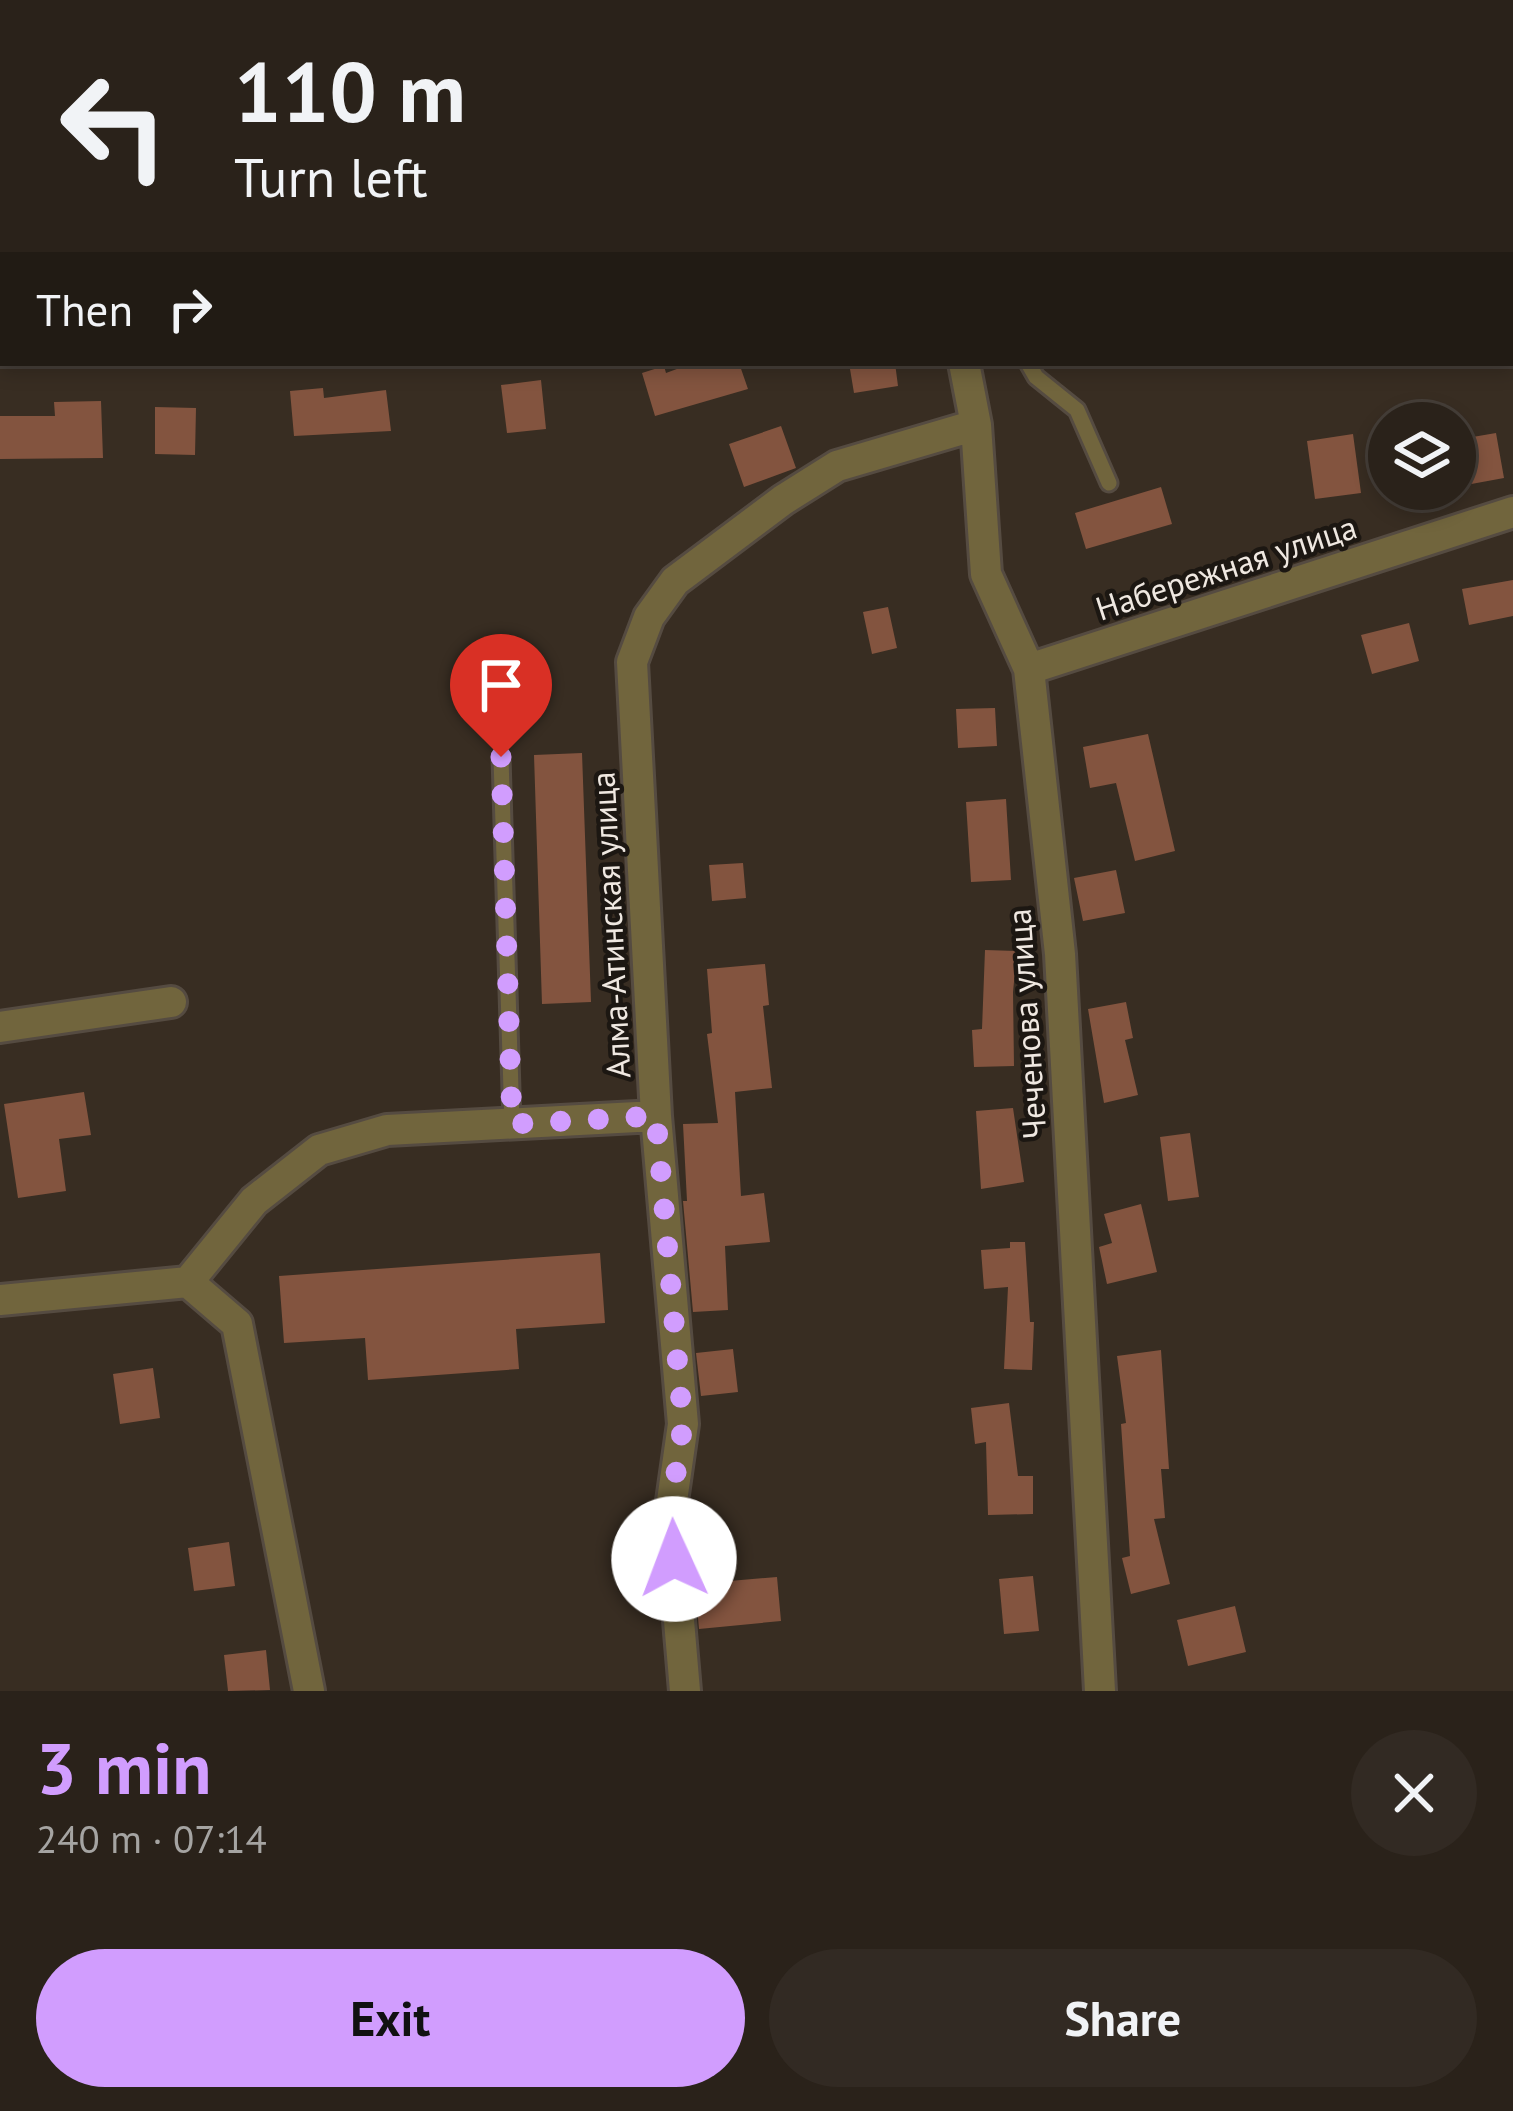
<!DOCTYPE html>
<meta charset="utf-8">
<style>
:root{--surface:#2a221a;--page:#322a23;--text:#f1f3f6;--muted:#a5a4a2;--line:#463f39;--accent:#d19dfe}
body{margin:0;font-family:"PT Sans",sans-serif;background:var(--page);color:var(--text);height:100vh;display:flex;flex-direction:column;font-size:45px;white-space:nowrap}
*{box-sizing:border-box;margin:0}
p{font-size:39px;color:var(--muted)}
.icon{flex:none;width:66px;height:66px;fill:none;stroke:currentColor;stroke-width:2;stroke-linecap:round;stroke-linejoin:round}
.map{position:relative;height:1691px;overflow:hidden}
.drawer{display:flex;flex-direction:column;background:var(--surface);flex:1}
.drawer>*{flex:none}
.top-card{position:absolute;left:0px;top:0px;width:1515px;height:366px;box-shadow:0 6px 18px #0003,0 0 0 3px var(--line);background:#2a221a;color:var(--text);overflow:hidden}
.fabs{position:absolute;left:1368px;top:402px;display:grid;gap:24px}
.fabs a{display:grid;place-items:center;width:108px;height:108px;border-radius:50%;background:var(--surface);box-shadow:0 6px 18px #0003,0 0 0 3px var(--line);font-size:60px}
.pin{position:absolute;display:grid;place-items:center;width:102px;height:102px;color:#fff;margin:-123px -51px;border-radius:50% 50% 50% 0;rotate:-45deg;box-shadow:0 0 12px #0007}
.pin .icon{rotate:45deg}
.me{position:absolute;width:132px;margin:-66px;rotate:358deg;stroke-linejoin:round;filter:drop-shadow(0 0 9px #0008)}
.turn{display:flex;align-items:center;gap:42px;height:252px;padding:0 36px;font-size:54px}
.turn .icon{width:156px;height:156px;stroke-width:2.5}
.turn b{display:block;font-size:84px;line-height:102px}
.then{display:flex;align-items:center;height:114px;padding:0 36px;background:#0003;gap:24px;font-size:45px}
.round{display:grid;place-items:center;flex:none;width:126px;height:126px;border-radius:63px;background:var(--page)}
.overview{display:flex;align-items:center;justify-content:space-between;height:204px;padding:0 36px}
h1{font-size:72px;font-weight:800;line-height:90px;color:var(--accent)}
.button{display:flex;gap:24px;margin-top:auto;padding:24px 36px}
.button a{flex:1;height:138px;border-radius:72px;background:var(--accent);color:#111;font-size:48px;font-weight:800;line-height:138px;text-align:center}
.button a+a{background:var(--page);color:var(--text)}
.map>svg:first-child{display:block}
.building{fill:#83543f}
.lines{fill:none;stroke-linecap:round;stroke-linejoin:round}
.lane-casing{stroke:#554b41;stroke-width:21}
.street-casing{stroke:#554b41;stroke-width:36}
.lane{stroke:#71653d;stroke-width:15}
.street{stroke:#71653d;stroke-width:30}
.route{stroke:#d19dfe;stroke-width:21;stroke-dasharray:0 37.8}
.labels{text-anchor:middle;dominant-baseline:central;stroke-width:9;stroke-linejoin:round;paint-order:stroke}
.street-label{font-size:33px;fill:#efe8e1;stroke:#1c1712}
</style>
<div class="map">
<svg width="1513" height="1691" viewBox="0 0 1513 1691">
<rect width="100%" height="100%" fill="#382d22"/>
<path class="building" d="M 693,363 L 739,363 L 748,389 L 655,416 L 642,373 L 664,366 L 666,373 Z
M 849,363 L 895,363 L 898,386 L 854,393 Z
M 541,380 L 546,429 L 507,433 L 501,385 Z
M 323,388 L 324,398 L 386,390 L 391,431 L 294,436 L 290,391 Z
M 101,401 L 103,458 L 0,459 L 0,416 L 55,416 L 54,402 Z
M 155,407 L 196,408 L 195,455 L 155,454 Z
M 781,426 L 796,468 L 744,487 L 729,444 Z
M 1496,433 L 1504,478 L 1455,487 L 1455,440 Z
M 1353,434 L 1361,493 L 1315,499 L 1307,441 Z
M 1161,487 L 1172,524 L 1086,549 L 1075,513 Z
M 1513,580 L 1513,616 L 1469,625 L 1462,589 Z
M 888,607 L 897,648 L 872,654 L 863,612 Z
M 1409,623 L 1419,661 L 1372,674 L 1361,635 Z
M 995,708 L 997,746 L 958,748 L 956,709 Z
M 1148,734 L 1175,851 L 1135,861 L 1116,783 L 1090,788 L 1083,747 Z
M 582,753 L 591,1002 L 542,1004 L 534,755 Z
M 1006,799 L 1011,880 L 971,882 L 966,802 Z
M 743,863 L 746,898 L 712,901 L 709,865 Z
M 1116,870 L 1125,913 L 1083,921 L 1074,878 Z
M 985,950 L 1017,951 L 1013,992 L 1014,1066 L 974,1067 L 972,1030 L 982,1029 Z
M 765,964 L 769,1005 L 763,1006 L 772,1088 L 735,1092 L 741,1196 L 764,1193 L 770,1242 L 725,1246 L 728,1310 L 693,1312 L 683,1201 L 687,1201 L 683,1124 L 718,1123 L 707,1034 L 712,1033 L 707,969 Z
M 1126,1002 L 1133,1038 L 1125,1040 L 1138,1095 L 1104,1103 L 1088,1009 Z
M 84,1092 L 91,1135 L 59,1139 L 66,1191 L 18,1198 L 4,1104 Z
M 1013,1108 L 1024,1182 L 981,1189 L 976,1111 Z
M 1190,1133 L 1199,1197 L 1168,1201 L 1160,1137 Z
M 1141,1204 L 1157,1272 L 1107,1284 L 1099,1247 L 1112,1243 L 1104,1214 Z
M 1010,1242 L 1025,1242 L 1030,1322 L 1034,1322 L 1032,1370 L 1004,1369 L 1008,1287 L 984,1289 L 981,1250 L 1010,1248 Z
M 600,1253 L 605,1323 L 516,1329 L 519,1369 L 368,1380 L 365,1338 L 284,1343 L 279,1276 Z
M 733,1349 L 738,1392 L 701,1396 L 696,1353 Z
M 1161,1350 L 1169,1469 L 1161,1469 L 1165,1518 L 1154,1519 L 1170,1584 L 1131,1594 L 1122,1558 L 1130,1556 L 1121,1424 L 1126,1423 L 1117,1356 Z
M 153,1368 L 160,1418 L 120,1424 L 113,1374 Z
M 1009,1403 L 1018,1476 L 1033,1476 L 1033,1514 L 988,1515 L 986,1442 L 975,1444 L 971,1408 Z
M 229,1542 L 235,1586 L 194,1591 L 188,1548 Z
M 1033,1576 L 1039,1631 L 1004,1634 L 999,1579 Z
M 777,1577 L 781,1621 L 699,1629 L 695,1584 Z
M 1235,1606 L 1246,1652 L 1188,1666 L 1177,1620 Z
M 266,1650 L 270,1690 L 228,1691 L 224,1655 Z"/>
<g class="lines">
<g class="lane-casing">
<path id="lane" d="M 1221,3 L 1229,0
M 1028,363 L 1036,377 L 1077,410 L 1109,483
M 501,757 L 512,1124"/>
</g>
<g class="street-casing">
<path id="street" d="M 328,0 L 328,3
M 874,0 L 874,3
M 0,344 L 3,344
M 964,363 L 976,425 L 986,574 L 1029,669 L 1060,954 L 1100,1691
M 1029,669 L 1513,512
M 0,1027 L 171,1002
M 188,1282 L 237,1324 L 309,1691
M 0,1300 L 188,1282 L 254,1201 L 319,1150 L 387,1130 L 656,1116
M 685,1691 L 670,1515 L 683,1424 L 656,1116 L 632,662 L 649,617 L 675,581 L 783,500 L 837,466 L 976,425"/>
</g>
<use href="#lane" class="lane"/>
<use href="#street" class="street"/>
</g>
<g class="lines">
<path class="route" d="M 501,757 L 512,1124 L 656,1116 L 683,1424 L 670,1515 L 674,1559"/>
</g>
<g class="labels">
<g class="street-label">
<text transform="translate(1226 567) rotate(-18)">Набережная улица</text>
<text transform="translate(610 925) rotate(-93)">Алма-Атинская улица</text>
<text transform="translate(1026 1024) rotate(-94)">Чеченова улица</text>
</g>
</g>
</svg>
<div class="fabs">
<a><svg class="icon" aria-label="layers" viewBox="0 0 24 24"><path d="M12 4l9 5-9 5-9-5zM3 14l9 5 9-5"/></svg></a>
</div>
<div class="pin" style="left:501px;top:757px;background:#d93025"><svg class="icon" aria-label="arrive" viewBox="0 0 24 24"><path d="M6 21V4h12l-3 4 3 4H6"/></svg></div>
<svg class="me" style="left:674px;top:1559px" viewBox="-20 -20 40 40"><circle r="19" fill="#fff"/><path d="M0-13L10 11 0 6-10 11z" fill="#d19dfe"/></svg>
<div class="top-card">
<div class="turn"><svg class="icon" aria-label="left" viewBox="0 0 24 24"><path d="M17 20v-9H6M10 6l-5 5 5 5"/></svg><div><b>110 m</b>Turn left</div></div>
<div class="then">Then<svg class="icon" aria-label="right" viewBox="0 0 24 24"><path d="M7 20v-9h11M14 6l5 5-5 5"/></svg></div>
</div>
</div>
<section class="drawer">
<div class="overview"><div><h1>3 min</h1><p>240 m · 07:14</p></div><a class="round"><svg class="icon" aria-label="close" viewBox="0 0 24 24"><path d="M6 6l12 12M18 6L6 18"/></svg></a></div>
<div class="button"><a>Exit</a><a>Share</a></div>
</section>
